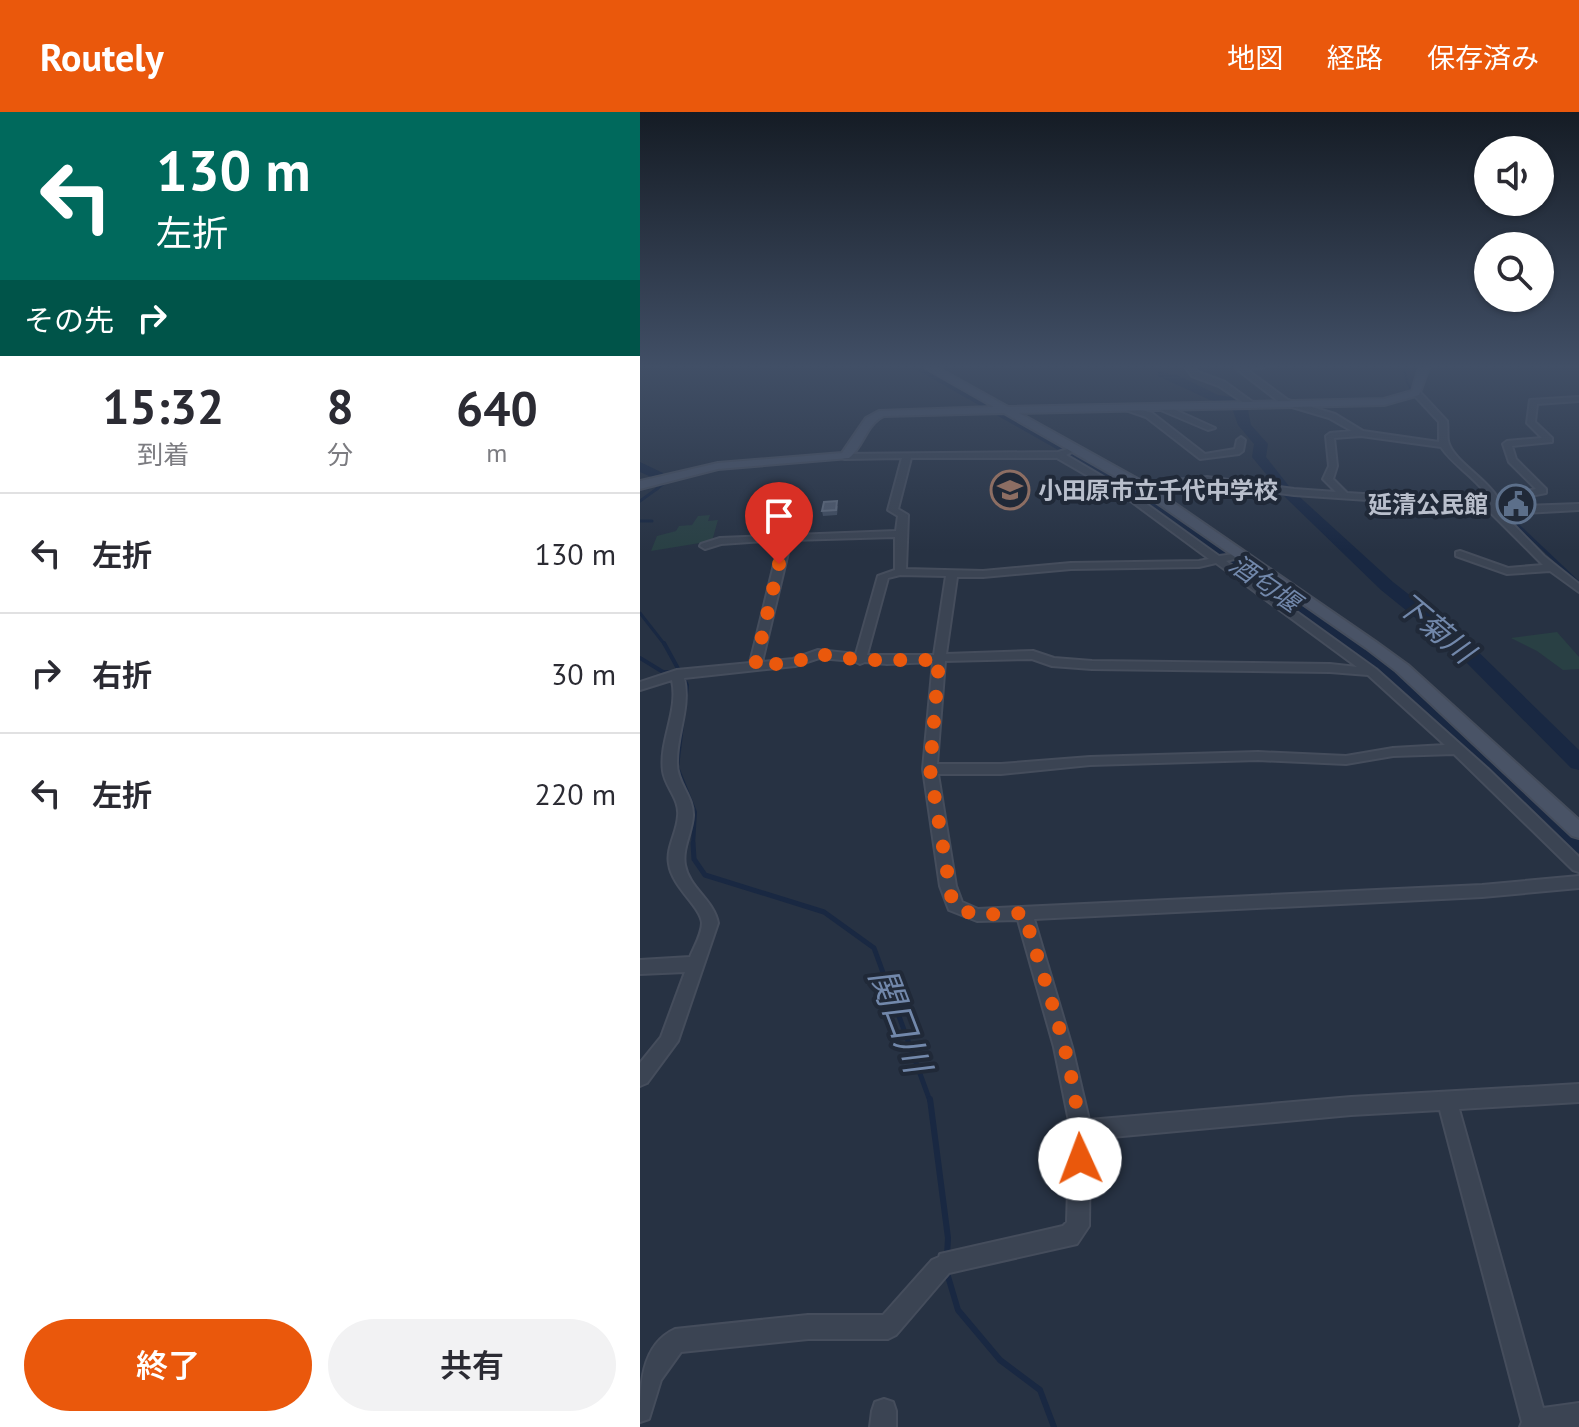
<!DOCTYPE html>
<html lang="ja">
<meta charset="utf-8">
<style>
:root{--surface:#fff;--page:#f2f2f3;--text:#2b2b33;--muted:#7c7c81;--line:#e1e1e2;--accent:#ea580c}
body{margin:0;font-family:"PT Sans","Noto Sans JP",sans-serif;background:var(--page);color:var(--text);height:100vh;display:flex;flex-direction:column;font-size:30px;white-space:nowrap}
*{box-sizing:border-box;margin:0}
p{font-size:26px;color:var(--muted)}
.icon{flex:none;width:44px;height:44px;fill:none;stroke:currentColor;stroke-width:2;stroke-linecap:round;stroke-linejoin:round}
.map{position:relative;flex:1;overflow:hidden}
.panel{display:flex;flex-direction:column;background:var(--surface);width:640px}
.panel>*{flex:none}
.hud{background:#00695c;color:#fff;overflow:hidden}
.tools{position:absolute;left:834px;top:24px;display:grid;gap:16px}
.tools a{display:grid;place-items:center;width:80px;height:80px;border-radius:50%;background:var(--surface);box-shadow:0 2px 6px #0004;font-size:40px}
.pin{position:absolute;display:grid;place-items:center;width:68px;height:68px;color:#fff;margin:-82px -34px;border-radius:50% 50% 50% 0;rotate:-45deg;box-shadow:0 0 8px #0007}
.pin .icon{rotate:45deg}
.me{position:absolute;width:88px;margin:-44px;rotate:358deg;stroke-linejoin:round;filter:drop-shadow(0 0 6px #0008)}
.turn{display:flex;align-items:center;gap:28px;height:168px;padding:0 24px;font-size:36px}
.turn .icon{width:104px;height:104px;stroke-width:2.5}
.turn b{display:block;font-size:56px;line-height:68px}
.then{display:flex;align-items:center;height:76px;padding:0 24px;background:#0003;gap:16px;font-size:30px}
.eta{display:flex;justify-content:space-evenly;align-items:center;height:136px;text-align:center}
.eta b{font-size:48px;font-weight:600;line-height:56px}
.cta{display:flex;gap:16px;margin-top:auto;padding:16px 24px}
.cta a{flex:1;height:92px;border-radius:48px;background:var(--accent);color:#fff;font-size:32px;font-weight:600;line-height:92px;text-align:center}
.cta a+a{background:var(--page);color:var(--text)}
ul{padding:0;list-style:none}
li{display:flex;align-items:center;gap:24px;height:120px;padding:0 24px;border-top:2px solid var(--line)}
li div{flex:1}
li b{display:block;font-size:30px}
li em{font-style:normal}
header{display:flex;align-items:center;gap:48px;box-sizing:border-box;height:112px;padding:0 40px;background:var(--accent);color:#fff}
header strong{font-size:38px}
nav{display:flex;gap:44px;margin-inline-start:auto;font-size:28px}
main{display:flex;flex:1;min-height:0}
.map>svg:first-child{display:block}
.green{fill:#294044}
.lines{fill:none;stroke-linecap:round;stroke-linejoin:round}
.stream-far4{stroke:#192842;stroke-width:2}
.stream-far3{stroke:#192842;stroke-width:3}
.stream-far2{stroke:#192842;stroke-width:4}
.stream-far1{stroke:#192842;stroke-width:5}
.stream{stroke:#192842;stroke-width:6}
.river{fill:#192842;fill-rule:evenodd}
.street-casing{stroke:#454d5c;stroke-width:4}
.secondary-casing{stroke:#454d5c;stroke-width:4}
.street{fill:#3b4453;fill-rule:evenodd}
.secondary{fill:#495366;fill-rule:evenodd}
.wall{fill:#424e61}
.building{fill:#4f5a6d;stroke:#5f6a7c;stroke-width:2}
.route{stroke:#ea580c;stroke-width:14;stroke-dasharray:0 25.2}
.labels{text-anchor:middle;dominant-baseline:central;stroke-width:8;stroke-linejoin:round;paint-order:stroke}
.far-poi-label{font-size:24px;font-weight:bold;fill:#b9bfcc;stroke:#202938;text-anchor:start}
.far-water-label{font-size:26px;font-style:italic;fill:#7288ab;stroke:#202938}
.water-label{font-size:30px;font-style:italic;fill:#7288ab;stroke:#202938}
.near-water-label{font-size:36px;font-style:italic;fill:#7288ab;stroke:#202938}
</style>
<header>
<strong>Routely</strong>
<nav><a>地図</a><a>経路</a><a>保存済み</a></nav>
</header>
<main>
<section class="panel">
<div class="hud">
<div class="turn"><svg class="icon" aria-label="left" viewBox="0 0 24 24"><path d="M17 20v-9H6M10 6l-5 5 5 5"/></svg><div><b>130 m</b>左折</div></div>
<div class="then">その先<svg class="icon" aria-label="right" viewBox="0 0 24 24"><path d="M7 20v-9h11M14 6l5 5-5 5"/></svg></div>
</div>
<div class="eta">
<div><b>15:32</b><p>到着</p></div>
<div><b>8</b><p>分</p></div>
<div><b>640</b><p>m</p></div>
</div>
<ul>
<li><svg class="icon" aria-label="left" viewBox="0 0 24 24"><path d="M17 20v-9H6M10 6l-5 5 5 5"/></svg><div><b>左折</b></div><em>130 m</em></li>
<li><svg class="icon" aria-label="right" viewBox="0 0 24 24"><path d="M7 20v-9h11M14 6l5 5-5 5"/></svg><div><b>右折</b></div><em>30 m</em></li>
<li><svg class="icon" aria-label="left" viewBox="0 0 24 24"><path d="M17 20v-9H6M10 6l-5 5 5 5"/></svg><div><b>左折</b></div><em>220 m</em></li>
</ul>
<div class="cta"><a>終了</a><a>共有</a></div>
</section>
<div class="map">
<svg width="939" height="1315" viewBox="0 0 939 1315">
<rect width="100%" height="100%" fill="#273243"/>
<path class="green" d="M 70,403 L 68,409 L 78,408 L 72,429 L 11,439 L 17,424 L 36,419 L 39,414 L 52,413 L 58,404 Z
M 917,520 L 939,545 L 939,557 L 923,558 L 897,539 L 871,526 Z"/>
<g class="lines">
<path class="stream-far4" d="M 764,255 C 767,287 786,286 798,310 C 805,325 795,328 810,346
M 837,371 L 841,378
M 16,378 L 25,371 L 18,364"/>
<path class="stream-far3" d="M 840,376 L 848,389
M 0,389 L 18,376
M 866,402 L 939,471
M 0,409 L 12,409
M 0,501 L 25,533"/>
<path class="stream-far2" d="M 24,531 L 47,573 L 45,592
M 0,546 L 23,560 L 34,560
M 43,605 L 37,655 L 55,700 L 53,733"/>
<path class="stream-far1" d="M 53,731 L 54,747 L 65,763 L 184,800 L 234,836 L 290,989"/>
<path class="stream" d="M 290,987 L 308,1126 L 307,1144
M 307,1161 L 318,1198 L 360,1248 L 400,1278 L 414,1315"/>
<path class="river" d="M 272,255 L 287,255 L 472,357 L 765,561 L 939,718 L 939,741 L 931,738 L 751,569 L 462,363 Z
M 518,260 L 535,262 L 578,283 L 597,286 L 608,298 L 611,313 L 628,332 L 626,345 L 652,378 L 753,470 L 823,525 L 939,638 L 939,658 L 931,656 L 809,533 L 741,478 L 645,385 L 612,345 L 614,332 L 598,313 L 591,293 L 570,288 L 518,264 Z
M 0,350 L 23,361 L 25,364 L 18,368 L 0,360 Z"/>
<g class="street-casing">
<path id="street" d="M 545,255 L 553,255 L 558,260 L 585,270 L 614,291 L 607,293 L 579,274 L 552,264 Z
M 594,255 L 625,255 L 606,257 L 648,288 L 695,302 L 723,319 L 799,330 L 799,310 L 772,281 L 779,279 L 807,309 C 808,316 807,323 808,329 C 812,348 846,366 857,385 L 896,377 L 869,350 L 863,332 L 867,329 L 902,326 L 887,311 L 890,288 L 939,285 L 939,289 L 897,292 L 895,310 L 912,326 L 912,330 L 872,334 L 876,347 L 906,377 L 906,381 L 859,390 L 856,395 L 939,392 L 939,398 L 863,402 L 904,444 L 939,472 L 939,480 L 910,459 L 867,462 L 816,444 L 816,440 L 820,439 L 868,456 L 903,453 L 846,396 L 654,383 L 567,371 L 498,376 L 496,374 L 501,371 L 567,365 L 654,377 L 696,380 L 683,367 L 689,354 L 686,324 L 690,321 L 712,319 L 689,306 L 642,292 ZM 721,324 L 801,335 C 815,356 840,367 850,390 L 707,381 L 693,367 L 697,354 L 694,326 Z
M 516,292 L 522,292 L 575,316 L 568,318 L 516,296 Z
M 486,293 L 512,301 L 565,342 L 595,337 L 597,328 L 601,325 L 605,328 L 603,339 L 599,342 L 560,347 L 506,305 L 483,297 L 482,295 Z
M 428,337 L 432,340 L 426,343 L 494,383 L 579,444 L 603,441 L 603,445 L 586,449 L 736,557 L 848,657 L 939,745 L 939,760 L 933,758 L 814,642 L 753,644 L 706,652 L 618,648 L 450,653 L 361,662 L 298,662 L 316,774 L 322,790 L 338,797 L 842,773 L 939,764 L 939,776 L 842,785 L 394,807 L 432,935 L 449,1008 L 711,985 L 939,972 L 939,990 L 819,997 L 903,1296 L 939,1291 L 939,1315 L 880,1315 L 882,1310 L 800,998 L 711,1003 L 450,1027 L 449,1114 L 437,1132 L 309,1161 L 256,1223 L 248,1227 L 168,1227 L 41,1240 L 21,1268 L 9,1307 L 0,1310 C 0,1276 0,1233 35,1217 L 168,1203 L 243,1203 L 292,1148 L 299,1145 L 300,1142 L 423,1114 L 427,1110 L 430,1014 L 414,935 L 378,808 L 337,809 L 309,798 L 300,774 L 283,657 L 293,550 L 247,552 L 225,550 L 220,552 L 214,549 L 179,546 L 155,554 L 44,566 C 51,596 36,623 37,652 C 37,671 54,685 53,704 C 52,721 42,736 45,753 C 49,776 74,788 78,811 L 38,929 L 7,971 L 0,974 L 0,951 L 21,925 L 45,860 L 0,862 L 0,848 L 50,845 C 54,835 62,822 62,811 C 61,795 32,775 29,752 C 26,736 37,721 38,704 C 40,687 25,675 23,659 C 19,628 39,599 32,568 L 0,578 L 0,570 L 37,558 L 110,551 L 140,428 L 81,432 L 65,437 L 60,434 L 61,432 L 80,426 L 256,419 L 258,404 L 248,398 L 262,346 L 205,347 L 202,346 L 202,342 L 418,340 ZM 271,346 L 417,346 L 488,387 L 569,447 L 559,449 L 431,451 L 343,459 L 266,457 L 268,403 L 258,397 ZM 255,425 L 255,458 L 238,464 L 216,542 L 178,538 L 153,547 L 122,550 L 151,428 ZM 576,451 L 717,555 L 690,552 L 452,549 L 414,546 L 393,539 L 306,542 L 317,465 L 343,465 L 431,457 L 559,455 ZM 260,463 L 306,464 L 294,543 L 227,543 L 248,466 ZM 392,547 L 412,554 L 452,557 L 690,560 L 728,563 L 805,633 L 753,636 L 706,644 L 618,640 L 450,645 L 361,652 L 297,652 L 305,549 Z
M 244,1287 L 253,1290 L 256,1299 L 256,1315 L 230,1315 L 232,1299 L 235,1290 Z"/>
</g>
<g class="secondary-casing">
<path id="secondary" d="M 284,255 L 296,255 L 368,295 L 744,287 L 772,279 L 779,255 L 789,255 L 779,283 L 744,293 L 379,301 L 505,371 L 736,530 L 768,553 L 939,708 L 939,726 L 932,724 L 756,559 L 726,536 L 497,377 L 364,301 L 244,304 C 226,312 224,334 209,346 L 78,357 L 0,377 L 0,369 L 78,351 L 202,341 L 226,306 L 239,299 L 354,295 Z"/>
</g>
<use href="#street" class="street"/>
<use href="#secondary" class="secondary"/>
</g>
<path class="wall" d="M 198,394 L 197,403 L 183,404 L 182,399 Z"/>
<path class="building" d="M 197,389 L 196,398 L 182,399 L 184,390 Z"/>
<linearGradient id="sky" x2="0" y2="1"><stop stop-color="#151c25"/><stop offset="0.58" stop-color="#414f66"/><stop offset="1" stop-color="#414f66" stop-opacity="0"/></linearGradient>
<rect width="939" height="439" fill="url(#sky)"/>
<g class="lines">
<path class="route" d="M 139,452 L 115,554 L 155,550 L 178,542 L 220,548 L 299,548 L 290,657 L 312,789 L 321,798 L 337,803 L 384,801 C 407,880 441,964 440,1047"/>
</g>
<defs>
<g id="school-ring" transform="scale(2)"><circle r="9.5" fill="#202938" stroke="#8d6e63" stroke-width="1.5"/><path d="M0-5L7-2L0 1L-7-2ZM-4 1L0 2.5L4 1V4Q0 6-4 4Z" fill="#8d6e63"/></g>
<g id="civic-ring" transform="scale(2)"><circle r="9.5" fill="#202938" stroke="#5c6f8a" stroke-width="1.5"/><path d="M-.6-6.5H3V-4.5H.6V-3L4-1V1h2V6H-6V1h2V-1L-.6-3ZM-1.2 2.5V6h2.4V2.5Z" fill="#5c6f8a"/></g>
</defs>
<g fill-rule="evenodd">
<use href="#school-ring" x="370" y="378"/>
<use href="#civic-ring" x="876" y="392"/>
</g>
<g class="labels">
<g class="far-poi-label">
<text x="398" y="378">小田原市立千代中学校</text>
<text x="848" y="392" text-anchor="end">延清公民館</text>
</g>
<g class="far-water-label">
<text transform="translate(625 471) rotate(35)">酒匂堰</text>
</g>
<g class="water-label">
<text transform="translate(796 515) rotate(40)">下菊川</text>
</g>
<g class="near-water-label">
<text transform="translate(261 908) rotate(69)">関口川</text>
</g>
</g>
</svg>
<div class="tools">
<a><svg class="icon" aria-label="sound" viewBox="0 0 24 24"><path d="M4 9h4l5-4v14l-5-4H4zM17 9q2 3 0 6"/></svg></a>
<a><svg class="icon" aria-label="search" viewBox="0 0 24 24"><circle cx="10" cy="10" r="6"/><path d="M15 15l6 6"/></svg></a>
</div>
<div class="pin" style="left:139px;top:452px;background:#d93025"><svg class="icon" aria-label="arrive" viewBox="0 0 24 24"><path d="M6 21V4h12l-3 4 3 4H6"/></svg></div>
<svg class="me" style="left:440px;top:1047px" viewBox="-20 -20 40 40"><circle r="19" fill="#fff"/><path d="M0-13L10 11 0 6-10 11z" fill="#ea580c"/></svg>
</div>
</main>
